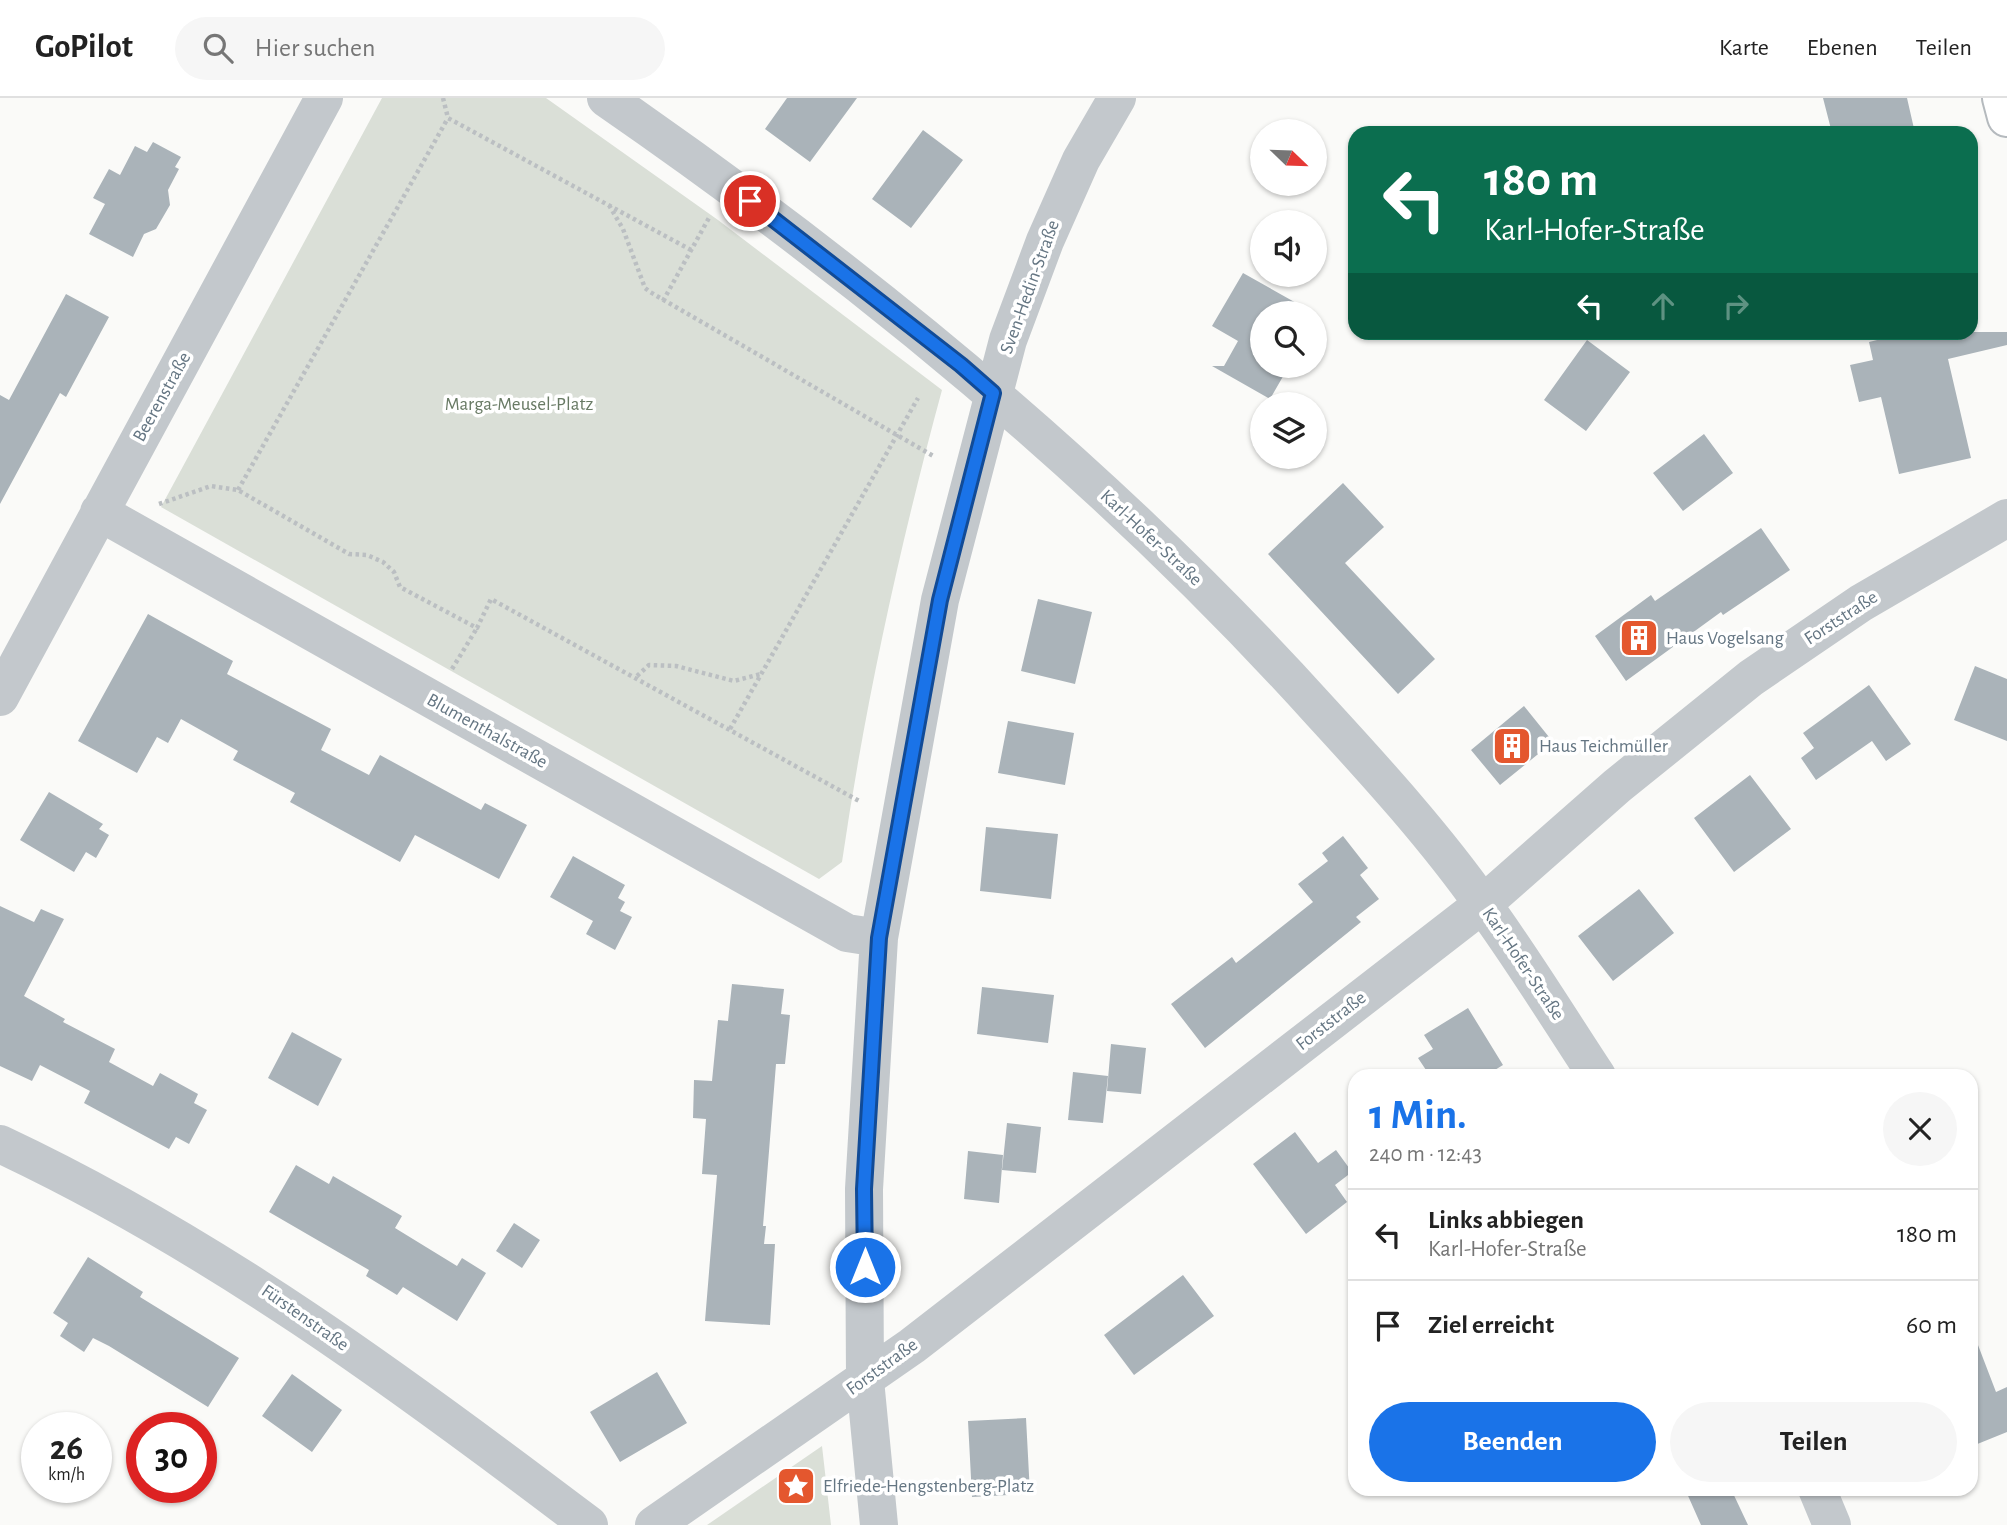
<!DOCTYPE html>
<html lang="de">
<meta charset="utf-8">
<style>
:root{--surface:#fff;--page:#f6f6f6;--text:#222;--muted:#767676;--line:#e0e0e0;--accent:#1a73e8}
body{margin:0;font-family:"Alegreya Sans",sans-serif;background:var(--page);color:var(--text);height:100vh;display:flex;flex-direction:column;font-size:26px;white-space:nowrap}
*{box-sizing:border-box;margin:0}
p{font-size:23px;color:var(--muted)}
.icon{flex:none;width:38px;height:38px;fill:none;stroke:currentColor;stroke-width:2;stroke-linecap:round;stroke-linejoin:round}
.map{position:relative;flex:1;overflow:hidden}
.details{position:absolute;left:1348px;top:971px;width:630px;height:427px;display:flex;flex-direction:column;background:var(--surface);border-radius:21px;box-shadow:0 2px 5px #0004}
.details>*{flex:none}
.banner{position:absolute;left:1348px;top:28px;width:630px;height:214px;border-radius:21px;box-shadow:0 2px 5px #0004;background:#0b6e4f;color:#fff;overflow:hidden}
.needle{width:46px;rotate:113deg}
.buttons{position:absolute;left:1250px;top:21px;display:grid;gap:14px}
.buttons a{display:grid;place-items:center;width:77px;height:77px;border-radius:50%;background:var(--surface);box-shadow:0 2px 5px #0004;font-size:35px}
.speed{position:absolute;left:21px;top:1314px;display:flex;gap:14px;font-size:35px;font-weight:700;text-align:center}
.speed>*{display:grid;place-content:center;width:91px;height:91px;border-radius:50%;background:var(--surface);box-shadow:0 2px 5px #0004;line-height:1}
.speed small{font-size:18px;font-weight:400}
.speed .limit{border:10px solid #d22;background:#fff;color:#111}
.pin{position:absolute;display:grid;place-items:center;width:60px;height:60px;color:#fff;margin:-30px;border:4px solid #fff;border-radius:50%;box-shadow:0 2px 7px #0007}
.me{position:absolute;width:77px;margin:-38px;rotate:0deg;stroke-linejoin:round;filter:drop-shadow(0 0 5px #0008)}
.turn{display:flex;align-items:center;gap:24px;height:147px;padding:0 21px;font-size:32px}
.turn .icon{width:91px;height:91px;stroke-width:2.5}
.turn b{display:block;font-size:49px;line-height:60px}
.lanes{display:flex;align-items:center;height:66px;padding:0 21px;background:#0003;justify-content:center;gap:35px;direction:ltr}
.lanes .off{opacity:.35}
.round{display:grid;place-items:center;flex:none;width:74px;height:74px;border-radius:37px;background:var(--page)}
.overview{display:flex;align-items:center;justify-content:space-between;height:119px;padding:0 21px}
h1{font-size:42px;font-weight:600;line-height:52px;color:var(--accent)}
.primary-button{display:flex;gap:14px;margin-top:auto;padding:14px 21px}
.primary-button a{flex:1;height:80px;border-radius:42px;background:var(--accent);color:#fff;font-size:28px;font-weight:600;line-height:80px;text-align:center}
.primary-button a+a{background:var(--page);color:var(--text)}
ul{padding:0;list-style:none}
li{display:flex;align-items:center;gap:21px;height:91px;padding:0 21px;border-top:2px solid var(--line)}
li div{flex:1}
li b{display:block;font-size:26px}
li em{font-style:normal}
header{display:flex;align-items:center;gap:42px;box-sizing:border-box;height:98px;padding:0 35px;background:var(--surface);border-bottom:2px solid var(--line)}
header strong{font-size:33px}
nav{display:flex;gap:38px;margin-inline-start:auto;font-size:24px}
.search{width:490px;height:63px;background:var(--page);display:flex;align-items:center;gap:18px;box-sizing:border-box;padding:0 24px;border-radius:38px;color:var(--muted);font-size:26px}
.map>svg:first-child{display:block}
.green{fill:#dadfd7}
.building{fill:#aab3b9}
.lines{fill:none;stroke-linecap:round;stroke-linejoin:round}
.major-casing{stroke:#b5babe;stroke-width:42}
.path{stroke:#bbbfc2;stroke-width:4.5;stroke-dasharray:3.5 3.5;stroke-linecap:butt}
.minor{stroke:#c3c8cc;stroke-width:38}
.major{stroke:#fff;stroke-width:38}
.route-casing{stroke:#114b97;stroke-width:18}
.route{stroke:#1a73e8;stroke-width:12}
.labels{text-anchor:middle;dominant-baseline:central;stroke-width:7;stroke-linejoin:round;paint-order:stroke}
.street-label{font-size:19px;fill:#657683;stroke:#fff}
.park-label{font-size:19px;fill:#687a64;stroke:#fff}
.poi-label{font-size:19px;fill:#657683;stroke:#fff;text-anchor:start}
</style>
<header>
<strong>GoPilot</strong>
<div class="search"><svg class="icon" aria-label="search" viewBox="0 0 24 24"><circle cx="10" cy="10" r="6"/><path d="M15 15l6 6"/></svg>Hier suchen</div>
<nav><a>Karte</a><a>Ebenen</a><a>Teilen</a></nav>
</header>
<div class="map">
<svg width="2007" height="1427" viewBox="0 0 2007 1427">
<rect width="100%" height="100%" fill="#fafaf8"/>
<path class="green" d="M 382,0 L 546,0 L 718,122 L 942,292 C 900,447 865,606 842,764 L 819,781 L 161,409 Z
M 822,1348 L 831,1427 L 707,1427 Z"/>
<path class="building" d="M 787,0 L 857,0 L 810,64 L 765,31 Z
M 1823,0 L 1907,0 L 1915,35 L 1832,35 Z
M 923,32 L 963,62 L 911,130 L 872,101 Z
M 153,44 L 181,59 L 175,69 L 179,71 L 168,92 L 170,107 L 156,131 L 144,136 L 133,159 L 89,136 L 105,106 L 93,100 L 109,71 L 120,77 L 135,48 L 147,54 Z
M 1243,175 L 1314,215 L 1262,215 L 1262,268 L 1289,268 L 1270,301 L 1212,268 L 1224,268 L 1238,243 L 1212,228 Z
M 66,196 L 109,219 L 66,299 L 60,295 L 0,406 L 0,297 L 9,302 Z
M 1910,234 L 2007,234 L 2007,247 L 1948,261 L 1971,360 L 1899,376 L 1881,299 L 1859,304 L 1850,267 L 1873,262 L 1869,244 Z
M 1587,242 L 1630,274 L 1586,333 L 1544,302 Z
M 1704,336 L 1733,375 L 1683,413 L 1653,375 Z
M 1343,385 L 1384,429 L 1345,465 L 1435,561 L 1398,596 L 1268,456 Z
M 1761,430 L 1790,472 L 1723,517 L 1721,514 L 1626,583 L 1595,538 L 1651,497 L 1655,503 Z
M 1038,501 L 1092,514 L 1075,586 L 1021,573 Z
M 148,516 L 233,563 L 227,576 L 331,631 L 321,652 L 369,677 L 380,657 L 481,712 L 485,705 L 527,727 L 499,781 L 415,737 L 400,764 L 290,704 L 295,695 L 233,662 L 238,653 L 181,621 L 168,645 L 157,639 L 137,675 L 78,643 Z
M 1975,568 L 2007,581 L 2007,643 L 1954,622 Z
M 1869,587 L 1911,646 L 1886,663 L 1872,643 L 1816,682 L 1801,660 L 1814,650 L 1803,635 Z
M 1524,608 L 1553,644 L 1500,687 L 1471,652 Z
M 1008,623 L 1074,635 L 1065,687 L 998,675 Z
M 1750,677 L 1791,731 L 1734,774 L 1694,720 Z
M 49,694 L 103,726 L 99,731 L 109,737 L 96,760 L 86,754 L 74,774 L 20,742 Z
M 986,729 L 1058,736 L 1051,801 L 980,793 Z
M 1343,738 L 1368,770 L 1360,777 L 1379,801 L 1356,819 L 1361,824 L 1205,950 L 1171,906 L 1232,859 L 1236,865 L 1313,804 L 1298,786 L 1328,763 L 1322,755 Z
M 573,758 L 625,787 L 618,800 L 625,804 L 620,813 L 632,819 L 615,852 L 586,836 L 593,823 L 550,799 Z
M 1639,791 L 1674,835 L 1613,883 L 1578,838 Z
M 0,808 L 34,824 L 41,811 L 64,821 L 24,898 L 65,921 L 63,924 L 115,951 L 109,964 L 153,988 L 160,975 L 198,996 L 194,1005 L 207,1012 L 189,1046 L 176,1039 L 169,1051 L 84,1005 L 90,993 L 40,967 L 32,983 L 0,968 Z
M 732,886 L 784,891 L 781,916 L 790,917 L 785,966 L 776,966 L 763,1128 L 766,1128 L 764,1146 L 775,1146 L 770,1227 L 705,1223 L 717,1077 L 702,1076 L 706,1021 L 693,1020 L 694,982 L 712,983 L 718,922 L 728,923 Z
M 982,889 L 1054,897 L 1048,945 L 977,936 Z
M 1468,910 L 1503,967 L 1485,978 L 1430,978 L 1418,960 L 1433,951 L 1424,937 Z
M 292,934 L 342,961 L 318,1008 L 268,980 Z
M 1111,946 L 1146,950 L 1141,996 L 1107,993 Z
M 1073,974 L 1108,978 L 1103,1025 L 1068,1022 Z
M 1007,1025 L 1041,1029 L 1036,1075 L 1002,1072 Z
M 1295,1034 L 1318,1065 L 1336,1052 L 1352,1074 L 1335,1087 L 1347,1104 L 1306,1136 L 1253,1066 Z
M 968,1053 L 1003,1057 L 999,1105 L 964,1101 Z
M 296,1067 L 329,1086 L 333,1078 L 402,1118 L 395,1130 L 457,1168 L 462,1160 L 486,1175 L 457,1223 L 403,1189 L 397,1197 L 366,1178 L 369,1172 L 269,1114 Z
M 514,1125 L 540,1142 L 522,1170 L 496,1153 Z
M 88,1159 L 143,1194 L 140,1199 L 239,1260 L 208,1309 L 109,1248 L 93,1240 L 84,1254 L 60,1238 L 68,1225 L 53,1215 Z
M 1183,1177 L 1214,1218 L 1134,1277 L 1104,1237 Z
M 1970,1234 L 1973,1234 L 1996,1294 L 2007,1289 L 2007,1334 L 1970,1349 Z
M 657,1274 L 687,1325 L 620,1364 L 590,1314 Z
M 292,1276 L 342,1312 L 312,1354 L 262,1318 Z
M 1026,1320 L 1030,1396 L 972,1399 L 968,1323 Z
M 1685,1391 L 1731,1391 L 1748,1427 L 1701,1427 Z"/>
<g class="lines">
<g class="major-casing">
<path id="major" d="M 2002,0 L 2007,19"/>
</g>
<path class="path" d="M 443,0 L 448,20 L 691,152
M 609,107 L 623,131 L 645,190 L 650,194 L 935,359
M 663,203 L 710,118
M 238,392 L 448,20
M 159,406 L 211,388 L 238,392 L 349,456 L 367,457 L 383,464 L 394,474 L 400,489 L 477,530 L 491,501 L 861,704
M 452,571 L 477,530
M 637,578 L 649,567 L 676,568 L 734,583 L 761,576
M 730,631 L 918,300"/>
<path class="minor" d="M 606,0 C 865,179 1110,380 1321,614 C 1378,676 1436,740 1484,808 C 1524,863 1560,922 1597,978
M 99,414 L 847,835 L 879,840
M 0,599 L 324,0
M 0,1046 C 213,1146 402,1285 589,1427
M 1817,1391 L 1832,1427
M 654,1427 L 912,1248 L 1483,806 L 1617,688 L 1751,580 L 1861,505 L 2007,420
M 879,1427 L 865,1282 L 864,1091 L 879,840 L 940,502 L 1008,242 L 1045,143 L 1081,62 L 1117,0"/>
<use href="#major" class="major"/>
</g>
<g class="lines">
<g class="route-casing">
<path id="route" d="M 750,103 L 961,267 L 993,295 L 940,502 L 879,840 L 864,1091 L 865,1169"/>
</g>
<use href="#route" class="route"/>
</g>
<defs>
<g id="building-square" transform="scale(2.0125)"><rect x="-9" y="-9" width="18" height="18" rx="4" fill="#e4572e" stroke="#fff"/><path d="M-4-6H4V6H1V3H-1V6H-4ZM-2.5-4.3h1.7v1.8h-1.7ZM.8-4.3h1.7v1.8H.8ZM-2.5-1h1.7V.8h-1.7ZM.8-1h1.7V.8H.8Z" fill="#fff"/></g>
<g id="sight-square" transform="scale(2.0125)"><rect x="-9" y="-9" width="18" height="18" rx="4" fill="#e4572e" stroke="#fff"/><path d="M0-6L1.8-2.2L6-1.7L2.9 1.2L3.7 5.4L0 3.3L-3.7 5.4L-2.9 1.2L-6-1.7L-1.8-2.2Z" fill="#fff"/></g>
</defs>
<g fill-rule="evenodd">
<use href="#building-square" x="1639" y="540"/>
<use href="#building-square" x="1512" y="648"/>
<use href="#sight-square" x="796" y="1388"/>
</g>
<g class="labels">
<g class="street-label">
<text transform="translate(1030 189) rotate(-70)">Sven-Hedin-Straße</text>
<text transform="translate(162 299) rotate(-61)">Beerenstraße</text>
<text transform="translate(1151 440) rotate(43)">Karl-Hofer-Straße</text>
<text transform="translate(1841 520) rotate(-33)">Forststraße</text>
<text transform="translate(487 633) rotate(29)">Blumenthalstraße</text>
<text transform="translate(1523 866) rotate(56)">Karl-Hofer-Straße</text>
<text transform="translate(1331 923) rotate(-38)">Forststraße</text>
<text transform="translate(305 1220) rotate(35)">Fürstenstraße</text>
<text transform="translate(882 1269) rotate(-36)">Forststraße</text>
</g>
<g class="park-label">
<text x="519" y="306">Marga-Meusel-Platz</text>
</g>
<g class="poi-label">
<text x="1666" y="540">Haus Vogelsang</text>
<text x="1539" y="648">Haus Teichmüller</text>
<text x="823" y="1388">Elfriede-Hengstenberg-Platz</text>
</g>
</g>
</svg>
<div class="buttons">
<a><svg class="needle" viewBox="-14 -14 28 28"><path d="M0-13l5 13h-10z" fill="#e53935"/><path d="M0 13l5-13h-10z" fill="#767676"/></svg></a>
<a><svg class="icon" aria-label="sound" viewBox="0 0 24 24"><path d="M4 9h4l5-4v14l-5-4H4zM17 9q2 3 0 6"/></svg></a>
<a><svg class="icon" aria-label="search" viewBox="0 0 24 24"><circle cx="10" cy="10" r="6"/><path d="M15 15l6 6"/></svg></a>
<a><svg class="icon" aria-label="layers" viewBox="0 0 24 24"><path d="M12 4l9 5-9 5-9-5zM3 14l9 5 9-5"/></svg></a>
</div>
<div class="speed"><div>26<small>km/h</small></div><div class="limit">30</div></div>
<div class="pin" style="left:750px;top:103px;background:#d93025"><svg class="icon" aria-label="arrive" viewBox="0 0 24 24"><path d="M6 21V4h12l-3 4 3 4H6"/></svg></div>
<svg class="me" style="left:865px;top:1169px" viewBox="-20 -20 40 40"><circle r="17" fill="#1a73e8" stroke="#fff" stroke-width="3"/><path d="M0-11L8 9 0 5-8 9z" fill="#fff"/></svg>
<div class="banner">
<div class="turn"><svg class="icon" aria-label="left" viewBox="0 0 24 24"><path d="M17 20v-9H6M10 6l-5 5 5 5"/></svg><div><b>180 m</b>Karl-Hofer-Straße</div></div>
<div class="lanes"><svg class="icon" aria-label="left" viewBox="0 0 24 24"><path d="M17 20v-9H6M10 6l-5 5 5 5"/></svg><svg class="icon off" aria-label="ahead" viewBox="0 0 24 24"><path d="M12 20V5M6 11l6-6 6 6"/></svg><svg class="icon off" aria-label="right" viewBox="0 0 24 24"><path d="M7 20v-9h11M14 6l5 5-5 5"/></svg></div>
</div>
<section class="details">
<div class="overview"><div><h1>1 Min.</h1><p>240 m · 12:43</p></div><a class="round"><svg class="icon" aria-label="close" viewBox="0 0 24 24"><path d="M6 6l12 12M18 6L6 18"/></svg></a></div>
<ul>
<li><svg class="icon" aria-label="left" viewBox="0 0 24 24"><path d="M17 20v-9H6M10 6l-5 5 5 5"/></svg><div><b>Links abbiegen</b><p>Karl-Hofer-Straße</p></div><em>180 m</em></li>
<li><svg class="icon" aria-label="arrive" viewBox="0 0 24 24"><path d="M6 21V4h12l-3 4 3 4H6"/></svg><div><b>Ziel erreicht</b></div><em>60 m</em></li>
</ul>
<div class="primary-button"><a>Beenden</a><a>Teilen</a></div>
</section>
</div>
